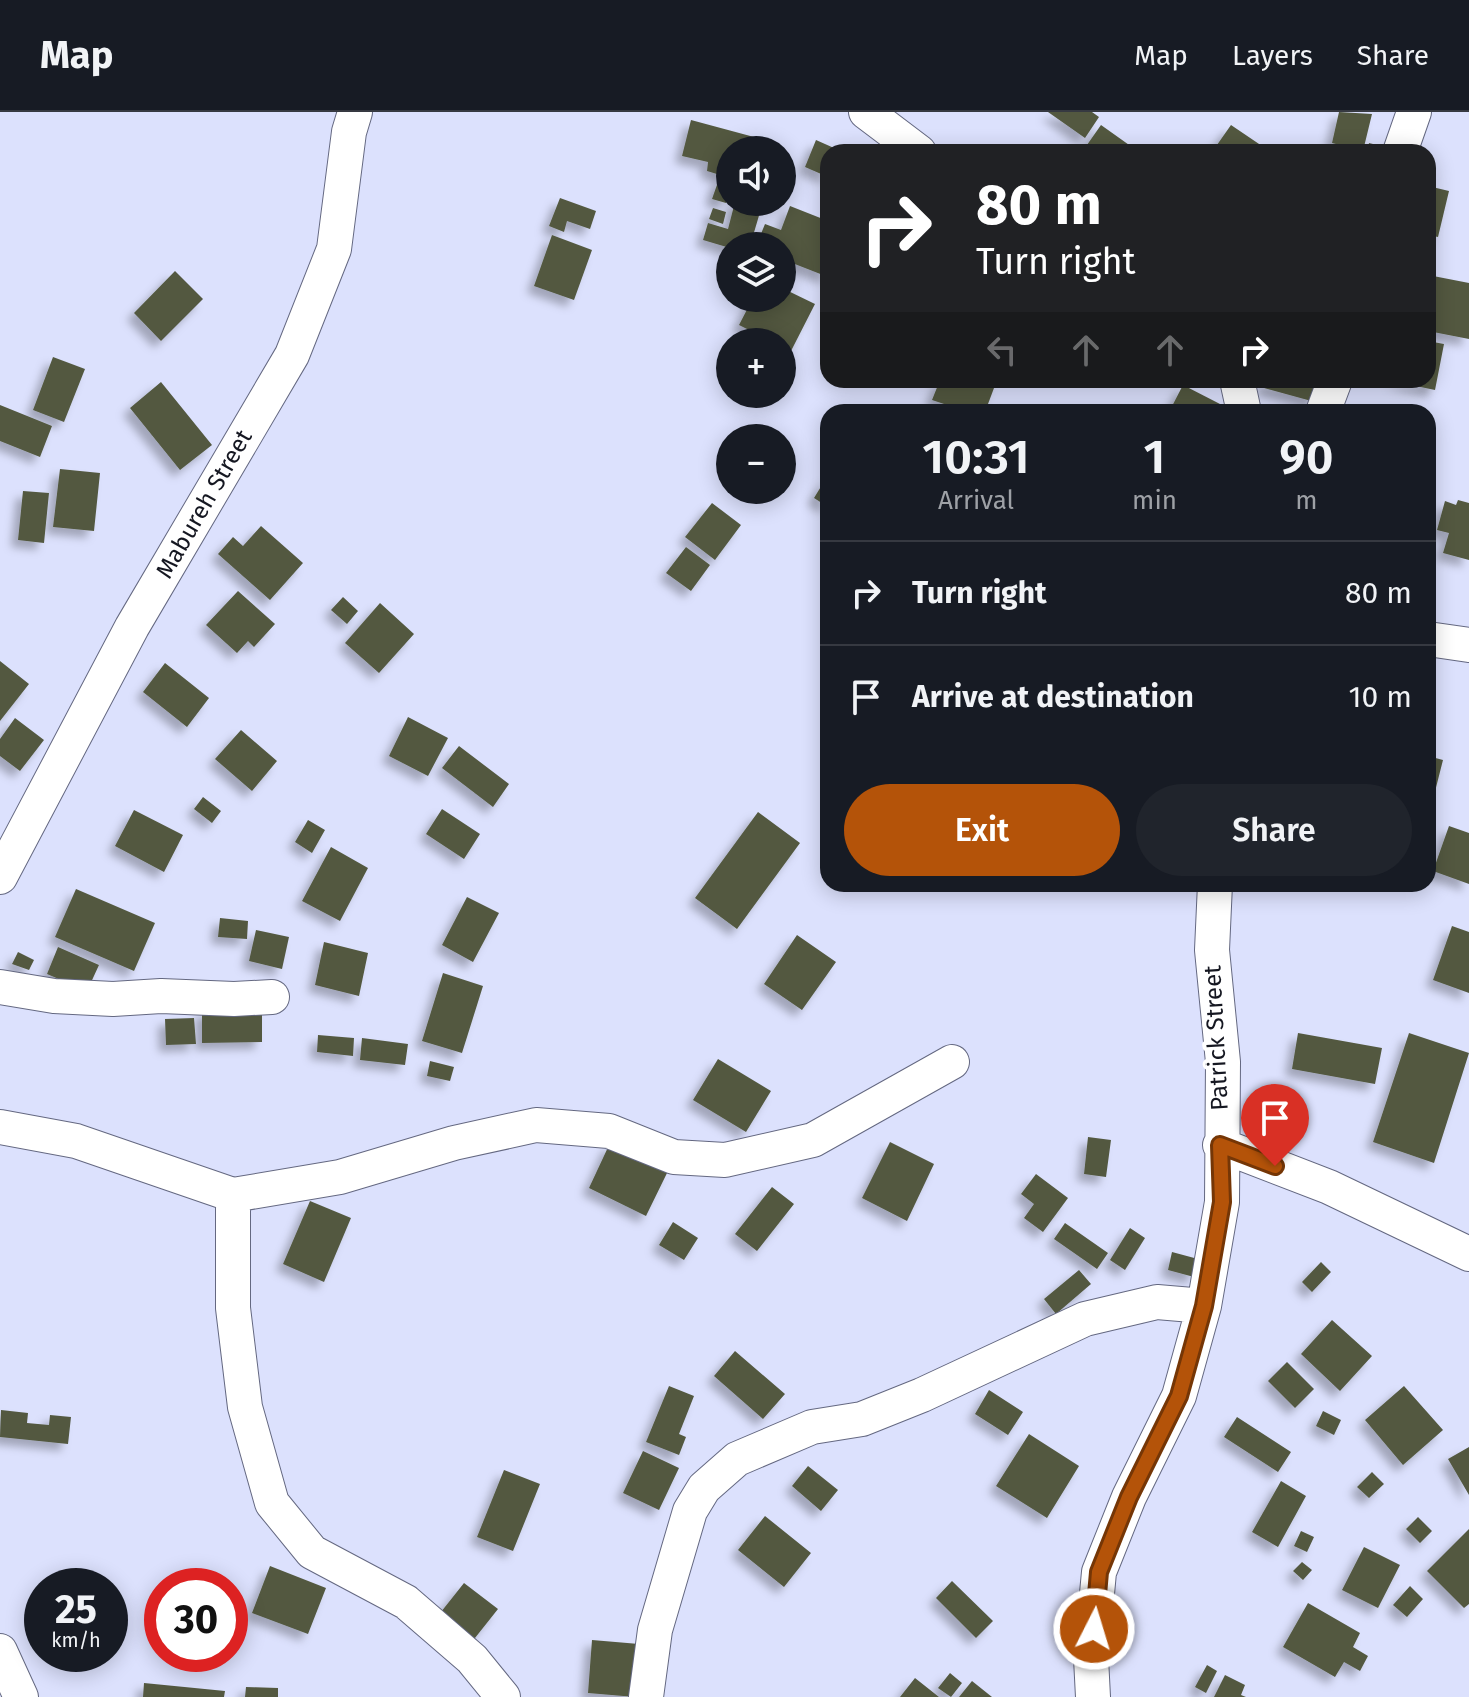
<!DOCTYPE html>
<meta charset="utf-8">
<style>
:root{--surface:#171b24;--page:#20242c;--text:#f1f3f6;--muted:#9ea1a6;--line:#363941;--accent:#b45309}
body{margin:0;font-family:"Fira Sans",sans-serif;background:var(--page);color:var(--text);height:100vh;display:flex;flex-direction:column;font-size:30px;white-space:nowrap}
*{box-sizing:border-box;margin:0}
p{font-size:26px;color:var(--muted)}
.icon{flex:none;width:44px;height:44px;fill:none;stroke:currentColor;stroke-width:2;stroke-linecap:round;stroke-linejoin:round}
.map{position:relative;flex:1;overflow:hidden}
.sheet{position:absolute;left:820px;top:292px;width:616px;height:488px;display:flex;flex-direction:column;background:var(--surface);border-radius:24px;box-shadow:0 4px 20px #0003}
.sheet>*{flex:none}
.banner{position:absolute;left:820px;top:32px;width:616px;height:244px;border-radius:24px;box-shadow:0 4px 20px #0003;background:#202124;color:#fff;overflow:hidden}
.fabs{position:absolute;left:716px;top:24px;display:grid;gap:16px}
.fabs a{display:grid;place-items:center;width:80px;height:80px;border-radius:50%;background:var(--surface);box-shadow:0 4px 20px #0003;font-size:40px}
.speed{position:absolute;left:24px;top:1456px;display:flex;gap:16px;font-size:40px;font-weight:700;text-align:center}
.speed>*{display:grid;place-content:center;width:104px;height:104px;border-radius:50%;background:var(--surface);box-shadow:0 4px 20px #0003;line-height:1}
.speed small{font-size:20px;font-weight:400}
.speed .limit{border:12px solid #d22;background:#fff;color:#111}
.pin{position:absolute;display:grid;place-items:center;width:68px;height:68px;color:#fff;margin:-82px -34px;border-radius:50% 50% 50% 0;rotate:-45deg;box-shadow:0 0 8px #0007}
.pin .icon{rotate:45deg}
.me{position:absolute;width:88px;margin:-44px;rotate:5deg;stroke-linejoin:round;filter:drop-shadow(0 0 6px #0008)}
.turn{display:flex;align-items:center;gap:28px;height:168px;padding:0 24px;font-size:36px}
.turn .icon{width:104px;height:104px;stroke-width:2.5}
.turn b{display:block;font-size:56px;line-height:68px}
.lanes{display:flex;align-items:center;height:76px;padding:0 24px;background:#0003;justify-content:center;gap:40px;direction:ltr}
.lanes .off{opacity:.35}
.eta{display:flex;justify-content:space-evenly;align-items:center;height:136px;text-align:center}
.eta b{font-size:48px;font-weight:600;line-height:56px}
.cta{display:flex;gap:16px;margin-top:auto;padding:16px 24px}
.cta a{flex:1;height:92px;border-radius:48px;background:var(--accent);color:#fff;font-size:32px;font-weight:600;line-height:92px;text-align:center}
.cta a+a{background:var(--page);color:var(--text)}
ul{padding:0;list-style:none}
li{display:flex;align-items:center;gap:24px;height:104px;padding:0 24px;border-top:2px solid var(--line)}
li div{flex:1}
li b{display:block;font-size:30px}
li em{font-style:normal}
header{display:flex;align-items:center;gap:48px;box-sizing:border-box;height:112px;padding:0 40px;background:var(--surface);border-bottom:2px solid var(--line)}
header strong{font-size:38px}
nav{display:flex;gap:44px;margin-inline-start:auto;font-size:28px}
.map>svg:first-child{display:block}
.building{fill:#535940;filter:url(#shadow)}
.lines{fill:none;stroke-linecap:round;stroke-linejoin:round}
.minor-casing{stroke:#646881;stroke-width:36}
.minor{stroke:#fff;stroke-width:34}
.route-casing{stroke:#753606;stroke-width:20}
.route{stroke:#b45309;stroke-width:14}
.labels{text-anchor:middle;dominant-baseline:central;stroke-width:8;stroke-linejoin:round;paint-order:stroke}
.street-label{font-size:24px;fill:#151721;stroke:#fff}
</style>
<header>
<strong>Map</strong>
<nav><a>Map</a><a>Layers</a><a>Share</a></nav>
</header>
<div class="map">
<svg width="1469" height="1585" viewBox="0 0 1469 1585">
<defs>
<filter id="shadow"><feDropShadow dx="-7" dy="7" stdDeviation="4" flood-color="#0004"/></filter>
</defs>
<rect width="100%" height="100%" fill="#dce1fd"/>
<path class="building" d="M 1048,0 L 1092,0 L 1099,5 L 1085,26 Z
M 1339,0 L 1372,2 L 1363,39 L 1332,31 Z
M 691,8 L 780,32 L 778,38 L 730,38 L 730,66 L 707,59 L 708,50 L 682,44 Z
M 1101,13 L 1139,40 L 1082,40 Z
M 1231,13 L 1262,34 L 1258,40 L 1212,40 Z
M 816,28 L 843,40 L 828,40 L 828,65 L 805,55 Z
M 1369,31 L 1389,36 L 1388,40 L 1367,40 Z
M 719,67 L 730,71 L 726,91 L 712,87 Z
M 1428,74 L 1449,79 L 1438,125 L 1428,123 Z
M 560,86 L 596,99 L 590,117 L 567,109 L 564,120 L 549,114 Z
M 735,90 L 763,90 L 750,134 L 730,134 L 730,136 L 703,128 L 708,111 L 728,117 Z
M 790,94 L 828,109 L 828,165 L 782,147 L 782,134 L 756,134 L 765,112 L 781,118 Z
M 713,96 L 726,100 L 723,112 L 709,107 Z
M 552,123 L 592,138 L 574,188 L 534,174 Z
M 175,159 L 203,187 L 161,229 L 134,201 Z
M 1428,163 L 1469,171 L 1469,227 L 1428,219 Z
M 782,176 L 815,192 L 791,239 L 782,234 L 782,230 L 773,230 L 739,213 L 753,186 L 782,186 Z
M 1428,229 L 1444,232 L 1435,278 L 1392,269 L 1428,268 Z
M 53,245 L 85,257 L 64,310 L 33,298 Z
M 940,268 L 997,268 L 985,300 L 945,299 L 947,293 L 932,288 Z
M 1266,268 L 1321,268 L 1315,290 L 1264,276 Z
M 161,270 L 212,333 L 180,358 L 130,296 Z
M 1183,273 L 1220,292 L 1215,300 L 1169,300 Z
M 0,293 L 52,314 L 40,345 L 0,329 Z
M 60,357 L 100,361 L 94,419 L 53,415 Z
M 828,363 L 828,395 L 814,386 Z
M 23,379 L 49,381 L 44,431 L 18,428 Z
M 1458,388 L 1469,391 L 1469,448 L 1443,441 L 1449,421 L 1437,418 L 1445,389 L 1456,393 Z
M 712,391 L 741,413 L 715,448 L 685,425 Z
M 261,414 L 303,451 L 270,488 L 218,442 L 233,425 L 243,434 Z
M 686,435 L 710,453 L 691,479 L 666,461 Z
M 238,479 L 275,512 L 254,535 L 248,529 L 237,541 L 206,513 Z
M 343,485 L 358,499 L 347,512 L 331,498 Z
M 380,491 L 414,522 L 379,561 L 345,531 Z
M 0,549 L 29,572 L 0,609 Z
M 165,551 L 209,586 L 187,615 L 143,580 Z
M 408,605 L 448,626 L 428,664 L 389,644 Z
M 15,606 L 44,628 L 20,659 L 0,644 L 0,627 Z
M 241,618 L 277,649 L 252,679 L 215,647 Z
M 459,634 L 509,672 L 493,695 L 442,656 Z
M 1428,644 L 1443,648 L 1429,703 L 1428,702 Z
M 203,685 L 221,699 L 212,711 L 194,697 Z
M 442,697 L 480,722 L 464,747 L 426,722 Z
M 134,698 L 183,723 L 164,760 L 115,734 Z
M 758,700 L 800,731 L 737,817 L 695,786 Z
M 308,708 L 325,718 L 312,741 L 295,730 Z
M 1449,714 L 1469,721 L 1469,772 L 1433,759 Z
M 331,735 L 368,756 L 340,809 L 302,789 Z
M 76,777 L 155,811 L 134,859 L 55,825 Z
M 467,785 L 499,801 L 473,850 L 442,833 Z
M 220,806 L 248,809 L 247,827 L 218,825 Z
M 1452,814 L 1469,820 L 1469,881 L 1433,868 Z
M 256,818 L 289,825 L 282,857 L 249,849 Z
M 797,823 L 836,850 L 802,898 L 764,872 Z
M 324,830 L 368,841 L 359,884 L 315,873 Z
M 58,835 L 99,853 L 87,879 L 47,862 Z
M 18,840 L 34,848 L 29,858 L 12,852 Z
M 443,861 L 483,874 L 462,941 L 422,929 Z
M 262,897 L 262,930 L 202,931 L 202,898 Z
M 194,906 L 196,932 L 166,933 L 165,907 Z
M 1298,921 L 1382,936 L 1375,972 L 1292,957 Z
M 1409,921 L 1469,941 L 1434,1051 L 1373,1030 Z
M 318,923 L 354,926 L 353,944 L 317,940 Z
M 362,926 L 408,932 L 405,953 L 360,948 Z
M 718,947 L 771,979 L 746,1020 L 693,988 Z
M 430,949 L 454,955 L 450,969 L 427,964 Z
M 1088,1025 L 1111,1028 L 1106,1065 L 1084,1062 Z
M 890,1030 L 934,1052 L 907,1109 L 862,1086 Z
M 610,1031 L 668,1059 L 646,1104 L 589,1076 Z
M 1036,1062 L 1068,1086 L 1043,1120 L 1024,1106 L 1034,1092 L 1021,1082 Z
M 772,1075 L 794,1092 L 757,1139 L 735,1122 Z
M 310,1089 L 351,1106 L 324,1170 L 283,1152 Z
M 673,1110 L 698,1126 L 684,1148 L 659,1133 Z
M 1065,1111 L 1108,1141 L 1097,1157 L 1054,1127 Z
M 1130,1116 L 1145,1126 L 1125,1158 L 1110,1148 Z
M 1172,1140 L 1198,1147 L 1194,1165 L 1168,1158 Z
M 1321,1150 L 1331,1160 L 1312,1180 L 1302,1170 Z
M 1079,1158 L 1091,1172 L 1056,1202 L 1044,1187 Z
M 1332,1208 L 1372,1244 L 1340,1279 L 1301,1242 Z
M 735,1239 L 785,1282 L 763,1307 L 714,1264 Z
M 1287,1250 L 1314,1277 L 1295,1296 L 1268,1269 Z
M 669,1274 L 694,1284 L 679,1322 L 686,1325 L 679,1343 L 646,1330 Z
M 1404,1274 L 1443,1318 L 1403,1353 L 1365,1308 Z
M 989,1278 L 1023,1300 L 1008,1323 L 975,1302 Z
M 1,1298 L 28,1301 L 27,1311 L 49,1313 L 50,1303 L 71,1305 L 68,1332 L 0,1325 Z
M 1323,1299 L 1341,1308 L 1334,1323 L 1316,1314 Z
M 1237,1305 L 1291,1340 L 1278,1360 L 1224,1325 Z
M 1029,1322 L 1079,1354 L 1047,1406 L 996,1374 Z
M 1469,1335 L 1469,1383 L 1448,1347 Z
M 643,1339 L 679,1356 L 659,1398 L 623,1381 Z
M 808,1354 L 838,1378 L 821,1399 L 792,1374 Z
M 504,1358 L 540,1372 L 513,1439 L 477,1425 Z
M 1372,1360 L 1384,1372 L 1369,1386 L 1357,1375 Z
M 1281,1369 L 1306,1384 L 1278,1435 L 1252,1420 Z
M 765,1404 L 811,1441 L 784,1475 L 738,1438 Z
M 1418,1405 L 1432,1419 L 1420,1431 L 1406,1417 Z
M 1469,1417 L 1469,1492 L 1464,1496 L 1427,1459 Z
M 1301,1419 L 1314,1425 L 1307,1440 L 1294,1434 Z
M 1364,1435 L 1400,1453 L 1378,1496 L 1342,1478 Z
M 1302,1450 L 1312,1458 L 1303,1468 L 1293,1459 Z
M 270,1454 L 326,1476 L 308,1522 L 252,1501 Z
M 952,1469 L 993,1509 L 976,1526 L 936,1486 Z
M 464,1471 L 498,1497 L 471,1531 L 437,1505 Z
M 1410,1474 L 1423,1487 L 1407,1505 L 1393,1493 Z
M 1308,1491 L 1360,1521 L 1353,1535 L 1368,1544 L 1360,1559 L 1344,1550 L 1335,1565 L 1283,1535 Z
M 592,1528 L 639,1532 L 635,1585 L 588,1581 Z
M 1207,1553 L 1217,1559 L 1206,1581 L 1195,1575 Z
M 950,1561 L 962,1571 L 951,1585 L 938,1576 Z
M 1225,1563 L 1245,1573 L 1241,1583 L 1246,1585 L 1214,1585 Z
M 915,1566 L 939,1585 L 900,1585 Z
M 972,1569 L 992,1585 L 959,1585 Z
M 144,1571 L 225,1579 L 224,1585 L 143,1585 Z
M 246,1575 L 278,1576 L 278,1585 L 245,1585 Z"/>
<g class="lines">
<g class="minor-casing">
<path id="minor" d="M 866,0 L 919,40
M 1400,40 L 1414,0
M 1237,268 L 1244,300
M 1323,300 L 1335,268
M 1428,527 L 1469,533
M 0,765 L 132,515 L 292,243 L 334,137 L 349,20 L 355,0
M 0,875 L 54,884 L 113,887 L 161,884 L 234,887 L 272,885
M 0,1015 L 76,1029 L 233,1083 L 340,1065 L 454,1031 L 536,1013 L 609,1019 L 674,1045 L 725,1048 L 813,1028 L 952,950
M 1220,1033 L 1329,1075 L 1469,1142
M 233,1083 L 233,1196 L 245,1295 L 272,1391 L 312,1440 L 406,1490 L 472,1547 L 503,1585
M 0,1539 L 21,1585
M 646,1585 L 655,1518 L 690,1399 L 704,1376 L 737,1347 L 812,1315 L 862,1307 L 922,1283 L 1085,1207 L 1157,1190 L 1204,1194
M 1093,1585 L 1091,1546 L 1099,1460 L 1129,1385 L 1179,1284 L 1204,1194 L 1222,1090 L 1223,950 L 1212,838 L 1215,772"/>
</g>
<use href="#minor" class="minor"/>
</g>
<g class="lines">
<g class="route-casing">
<path id="route" d="M 1094,1517 L 1099,1460 L 1129,1385 L 1179,1284 L 1204,1194 L 1222,1090 L 1220,1033 L 1275,1054"/>
</g>
<use href="#route" class="route"/>
</g>
<g class="labels">
<g class="street-label">
<text transform="translate(204 392) rotate(-60)">Mabureh Street</text>
<text transform="translate(1216 926) rotate(-93)">Patrick Street</text>
</g>
</g>
</svg>
<div class="fabs">
<a><svg class="icon" aria-label="sound" viewBox="0 0 24 24"><path d="M4 9h4l5-4v14l-5-4H4zM17 9q2 3 0 6"/></svg></a>
<a><svg class="icon" aria-label="layers" viewBox="0 0 24 24"><path d="M12 4l9 5-9 5-9-5zM3 14l9 5 9-5"/></svg></a>
<a>+</a>
<a>−</a>
</div>
<div class="speed"><div>25<small>km/h</small></div><div class="limit">30</div></div>
<div class="pin" style="left:1275px;top:1054px;background:#d93025"><svg class="icon" aria-label="arrive" viewBox="0 0 24 24"><path d="M6 21V4h12l-3 4 3 4H6"/></svg></div>
<svg class="me" style="left:1094px;top:1517px" viewBox="-20 -20 40 40"><circle r="17" fill="#b45309" stroke="#fff" stroke-width="3"/><path d="M0-11L8 9 0 5-8 9z" fill="#fff"/></svg>
<div class="banner">
<div class="turn"><svg class="icon" aria-label="right" viewBox="0 0 24 24"><path d="M7 20v-9h11M14 6l5 5-5 5"/></svg><div><b>80 m</b>Turn right</div></div>
<div class="lanes"><svg class="icon off" aria-label="left" viewBox="0 0 24 24"><path d="M17 20v-9H6M10 6l-5 5 5 5"/></svg><svg class="icon off" aria-label="ahead" viewBox="0 0 24 24"><path d="M12 20V5M6 11l6-6 6 6"/></svg><svg class="icon off" aria-label="ahead" viewBox="0 0 24 24"><path d="M12 20V5M6 11l6-6 6 6"/></svg><svg class="icon" aria-label="right" viewBox="0 0 24 24"><path d="M7 20v-9h11M14 6l5 5-5 5"/></svg></div>
</div>
<section class="sheet">
<div class="eta">
<div><b>10:31</b><p>Arrival</p></div>
<div><b>1</b><p>min</p></div>
<div><b>90</b><p>m</p></div>
</div>
<ul>
<li><svg class="icon" aria-label="right" viewBox="0 0 24 24"><path d="M7 20v-9h11M14 6l5 5-5 5"/></svg><div><b>Turn right</b></div><em>80 m</em></li>
<li><svg class="icon" aria-label="arrive" viewBox="0 0 24 24"><path d="M6 21V4h12l-3 4 3 4H6"/></svg><div><b>Arrive at destination</b></div><em>10 m</em></li>
</ul>
<div class="cta"><a>Exit</a><a>Share</a></div>
</section>
</div>
